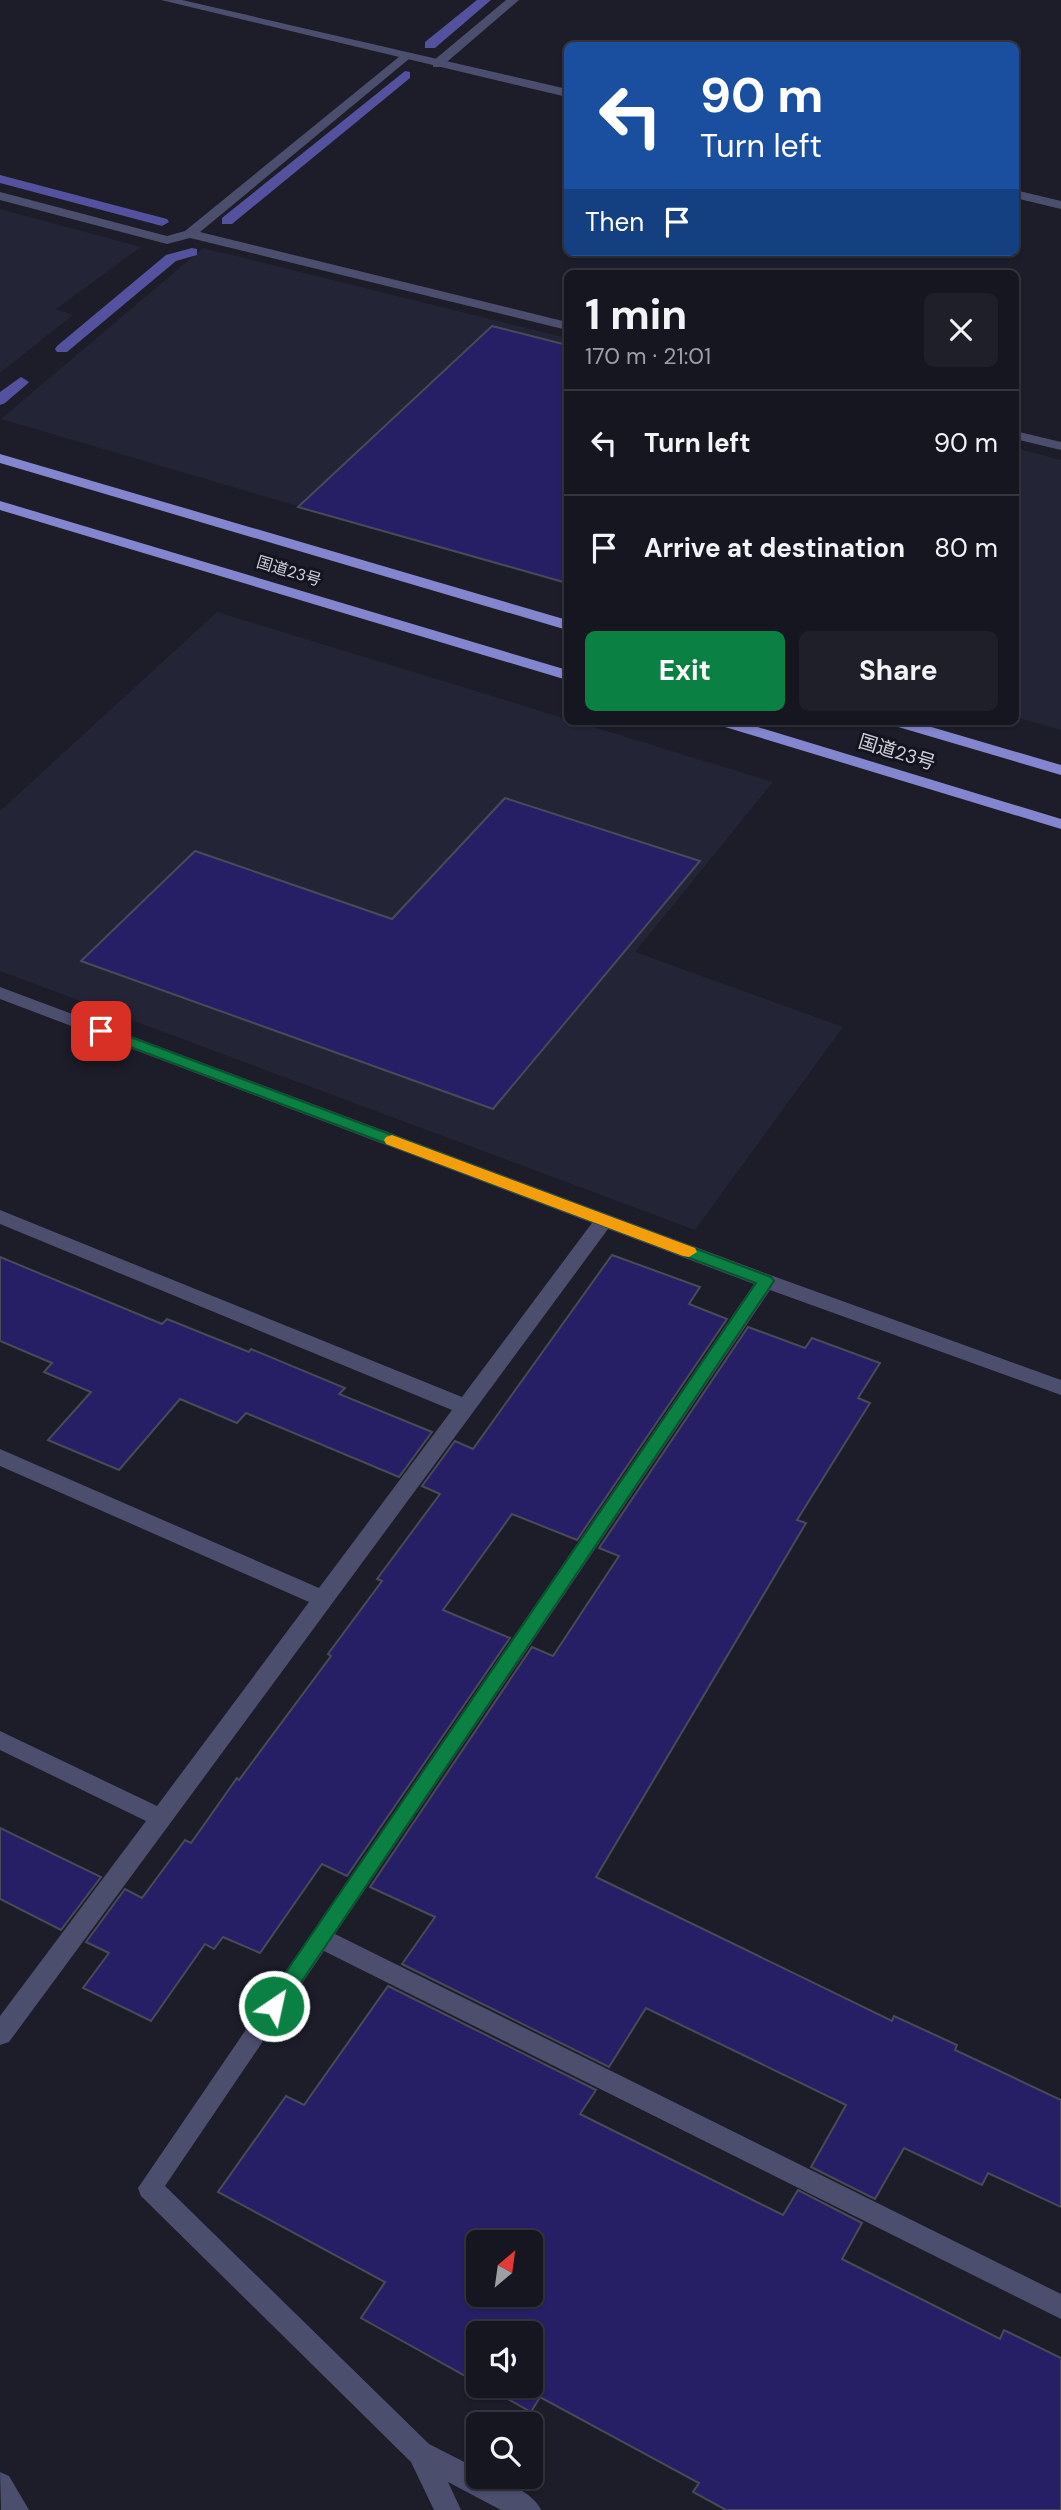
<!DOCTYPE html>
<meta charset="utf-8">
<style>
:root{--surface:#15161f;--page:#1e1f28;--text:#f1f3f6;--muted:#9d9fa4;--line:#34353d;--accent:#0b8043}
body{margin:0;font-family:"DM Sans","Noto Sans JP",sans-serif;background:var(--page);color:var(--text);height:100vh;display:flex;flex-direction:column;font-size:26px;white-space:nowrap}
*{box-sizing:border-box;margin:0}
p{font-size:23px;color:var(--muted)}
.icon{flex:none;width:38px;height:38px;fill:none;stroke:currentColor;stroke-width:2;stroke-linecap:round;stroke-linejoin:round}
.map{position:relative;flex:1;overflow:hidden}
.panel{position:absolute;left:564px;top:270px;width:455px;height:455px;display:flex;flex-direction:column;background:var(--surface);border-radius:10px;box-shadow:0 2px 5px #0004,0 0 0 2px var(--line)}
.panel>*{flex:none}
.hud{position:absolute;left:564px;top:42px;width:455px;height:214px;border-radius:10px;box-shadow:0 2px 5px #0004,0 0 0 2px var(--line);background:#1a4fa0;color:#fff;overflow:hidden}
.needle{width:46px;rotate:29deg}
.tools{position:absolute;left:466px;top:2230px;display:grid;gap:14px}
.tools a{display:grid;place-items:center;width:77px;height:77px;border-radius:10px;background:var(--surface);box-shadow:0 2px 5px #0004,0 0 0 2px var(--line);font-size:35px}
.pin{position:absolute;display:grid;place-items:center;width:60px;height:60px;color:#fff;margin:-30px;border-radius:14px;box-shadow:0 4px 10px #0006}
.me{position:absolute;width:77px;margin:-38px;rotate:34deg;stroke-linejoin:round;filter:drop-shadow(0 0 5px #0008)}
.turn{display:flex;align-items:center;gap:24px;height:147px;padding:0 21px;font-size:32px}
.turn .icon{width:91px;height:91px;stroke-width:2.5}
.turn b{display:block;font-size:49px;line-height:60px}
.then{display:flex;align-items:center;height:66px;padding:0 21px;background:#0003;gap:14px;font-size:26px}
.round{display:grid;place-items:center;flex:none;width:74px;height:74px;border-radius:10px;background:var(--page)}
.overview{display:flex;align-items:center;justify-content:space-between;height:119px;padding:0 21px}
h1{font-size:42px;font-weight:700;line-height:52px}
.button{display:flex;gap:14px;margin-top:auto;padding:14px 21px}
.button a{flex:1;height:80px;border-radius:10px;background:var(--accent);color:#fff;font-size:28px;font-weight:700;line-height:80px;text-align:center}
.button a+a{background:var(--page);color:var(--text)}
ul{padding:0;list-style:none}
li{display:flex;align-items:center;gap:21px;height:105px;padding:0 21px;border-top:2px solid var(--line)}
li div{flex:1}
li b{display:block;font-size:26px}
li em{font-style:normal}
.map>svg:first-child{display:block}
.built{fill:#232436}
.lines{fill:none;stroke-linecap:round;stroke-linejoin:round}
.stream{fill:#54529e;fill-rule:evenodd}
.building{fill:#271f65;stroke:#494a58;stroke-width:2;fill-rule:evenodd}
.minor{fill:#4c4e6e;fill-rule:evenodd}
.tertiary{fill:#4c4e6e;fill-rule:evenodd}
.trunk{fill:#8385ce;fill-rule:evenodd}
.route{fill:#0b8043;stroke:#07532c;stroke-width:2}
.slow{fill:#f59e0b}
.labels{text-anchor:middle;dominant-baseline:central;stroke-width:6;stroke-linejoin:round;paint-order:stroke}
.far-street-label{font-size:16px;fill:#d0d0d9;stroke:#13141f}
.street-label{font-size:19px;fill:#d0d0d9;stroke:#13141f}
</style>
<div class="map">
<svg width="1061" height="2510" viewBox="0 0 1061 2510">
<rect width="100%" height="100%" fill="#1c1d29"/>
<path class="built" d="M 0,209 L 141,247 L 56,309 L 73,315 L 0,373 Z
M 203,248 L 567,338 L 567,585 L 1,419 Z
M 1015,448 L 1061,460 L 1061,730 L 1015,717 Z
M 217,612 L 773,782 L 635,952 L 843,1027 L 695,1230 L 0,971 L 0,811 Z"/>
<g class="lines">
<path class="stream" d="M 477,0 L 491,0 L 435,48 L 425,48 L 425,42 Z
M 405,71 L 410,72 L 410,78 L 232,224 L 222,224 L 222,218 Z
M 0,175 L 167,219 L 169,222 L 162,226 L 0,183 Z
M 192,248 L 197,249 L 197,255 L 176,261 L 67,352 L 57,352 L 55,349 L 57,346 L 166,255 Z
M 21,377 L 29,382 L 26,385 L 5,403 L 0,405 L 0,392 Z"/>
</g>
<path class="building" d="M 492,326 L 567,345 L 567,583 L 298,507 Z
M 505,798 L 700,861 L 493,1109 L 81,961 L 195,851 L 392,919 Z
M 612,1255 L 700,1287 L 689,1304 L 727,1319 L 577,1540 L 512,1514 L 443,1610 L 510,1638 L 347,1876 L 322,1864 L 260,1953 L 223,1937 L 214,1949 L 205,1944 L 151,2021 L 83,1988 L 109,1953 L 86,1942 L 125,1889 L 142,1898 L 185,1840 L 191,1843 L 237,1778 L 239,1780 L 331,1656 L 328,1654 L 382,1581 L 377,1579 L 440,1494 L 422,1486 L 455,1441 L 473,1449 Z
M 0,1257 L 162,1324 L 167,1319 L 249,1352 L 251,1349 L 345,1388 L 339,1394 L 432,1432 L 399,1477 L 246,1413 L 237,1423 L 180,1399 L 119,1470 L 48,1440 L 91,1392 L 44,1372 L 52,1363 L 0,1341 Z
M 748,1327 L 805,1348 L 812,1338 L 880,1363 L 858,1398 L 870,1403 L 797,1520 L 806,1523 L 596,1877 L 892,2021 L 894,2016 L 957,2045 L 955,2050 L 1061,2100 L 1061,2207 L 988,2173 L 982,2185 L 904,2148 L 875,2199 L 811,2167 L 846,2105 L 646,2008 L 609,2067 L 402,1964 L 435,1917 L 370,1887 L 532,1647 L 553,1656 L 619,1556 L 599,1548 Z
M 0,1828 L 101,1877 L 61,1930 L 0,1899 Z
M 388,1986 L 596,2090 L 580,2114 L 783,2215 L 798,2190 L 862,2223 L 842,2259 L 1000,2339 L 1004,2330 L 1061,2358 L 1061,2510 L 726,2510 L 693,2492 L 699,2483 L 540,2397 L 531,2412 L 483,2385 L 530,2385 L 530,2333 L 478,2333 L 478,2383 L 361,2318 L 385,2282 L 218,2192 L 286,2096 L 304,2105 ZM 478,2242 L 530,2242 L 530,2294 L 478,2294 Z"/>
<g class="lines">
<path class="minor" d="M 506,0 L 519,0 L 441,67 L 433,67 L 433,61 Z
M 405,52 L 411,56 L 409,59 L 200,232 L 567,322 L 567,330 L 190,238 L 167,244 L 0,200 L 0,192 L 167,236 L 185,231 Z
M 1015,431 L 1061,442 L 1061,450 L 1015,439 Z
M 0,987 L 773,1276 L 1061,1380 L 1061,1395 L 770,1290 L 335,1934 L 1061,2294 L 1061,2319 L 324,1951 L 165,2186 L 429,2444 L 478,2469 L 478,2476 C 497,2476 534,2492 541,2510 L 501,2510 L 448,2482 L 461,2510 L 434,2510 L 411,2462 L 141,2196 L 138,2188 L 754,1284 L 608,1229 L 9,2042 L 0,2045 L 0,2016 L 146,1821 L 0,1750 L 0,1731 L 157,1806 L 309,1602 L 0,1466 L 0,1449 L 319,1588 L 452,1410 L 0,1224 L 0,1210 L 462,1397 L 592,1223 L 0,999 Z
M 0,2472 L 9,2476 L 29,2510 L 1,2510 Z"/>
<path class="tertiary" d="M 161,0 L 182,0 L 567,89 L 567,97 Z
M 1015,190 L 1061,201 L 1061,209 L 1015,198 Z"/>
<path class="trunk" d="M 0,454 L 567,620 L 567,630 L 0,463 Z
M 0,501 L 567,670 L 567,680 L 0,510 Z
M 713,721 L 738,721 L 1061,819 L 1061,829 L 715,724 Z
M 886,721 L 911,721 L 1061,765 L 1061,775 L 888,724 Z"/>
</g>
<path class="route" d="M 101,1026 L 771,1277 L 774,1281 L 281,2012 L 274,2015 L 267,2012 L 264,2006 L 267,2000 L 756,1283 L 96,1034 L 93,1031 Z"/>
<path class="slow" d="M 392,1135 L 695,1248 L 697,1252 L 689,1257 L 683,1256 L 386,1144 L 384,1140 L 386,1137 Z"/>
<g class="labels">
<g class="far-street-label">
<text transform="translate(289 571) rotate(17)">国道23号</text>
</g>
<g class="street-label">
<text transform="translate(897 752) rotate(17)">国道23号</text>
</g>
</g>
</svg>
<div class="tools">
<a><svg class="needle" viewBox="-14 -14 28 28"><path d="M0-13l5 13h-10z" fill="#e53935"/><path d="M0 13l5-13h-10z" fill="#9d9fa4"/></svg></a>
<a><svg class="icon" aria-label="sound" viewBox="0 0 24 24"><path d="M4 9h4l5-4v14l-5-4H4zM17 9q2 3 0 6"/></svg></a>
<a><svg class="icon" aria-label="search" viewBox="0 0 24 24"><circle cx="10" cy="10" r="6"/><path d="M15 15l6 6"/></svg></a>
</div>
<div class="pin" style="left:101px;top:1031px;background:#d93025"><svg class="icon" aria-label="arrive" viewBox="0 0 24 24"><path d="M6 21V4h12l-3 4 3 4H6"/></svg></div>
<svg class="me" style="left:274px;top:2006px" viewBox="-20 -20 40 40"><circle r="17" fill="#0b8043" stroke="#fff" stroke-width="3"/><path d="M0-11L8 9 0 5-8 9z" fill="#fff"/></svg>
<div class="hud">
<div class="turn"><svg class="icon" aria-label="left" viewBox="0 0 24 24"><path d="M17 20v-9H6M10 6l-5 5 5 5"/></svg><div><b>90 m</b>Turn left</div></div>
<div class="then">Then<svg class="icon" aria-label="arrive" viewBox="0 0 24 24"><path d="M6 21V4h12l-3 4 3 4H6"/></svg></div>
</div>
<section class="panel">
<div class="overview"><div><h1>1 min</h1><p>170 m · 21:01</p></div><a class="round"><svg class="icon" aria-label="close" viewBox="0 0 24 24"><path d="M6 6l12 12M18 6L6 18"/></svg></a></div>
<ul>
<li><svg class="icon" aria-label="left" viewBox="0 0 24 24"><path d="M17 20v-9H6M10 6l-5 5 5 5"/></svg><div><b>Turn left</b></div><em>90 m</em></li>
<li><svg class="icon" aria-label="arrive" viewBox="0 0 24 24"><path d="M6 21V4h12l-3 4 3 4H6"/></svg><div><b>Arrive at destination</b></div><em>80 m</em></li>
</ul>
<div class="button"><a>Exit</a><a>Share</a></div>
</section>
</div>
